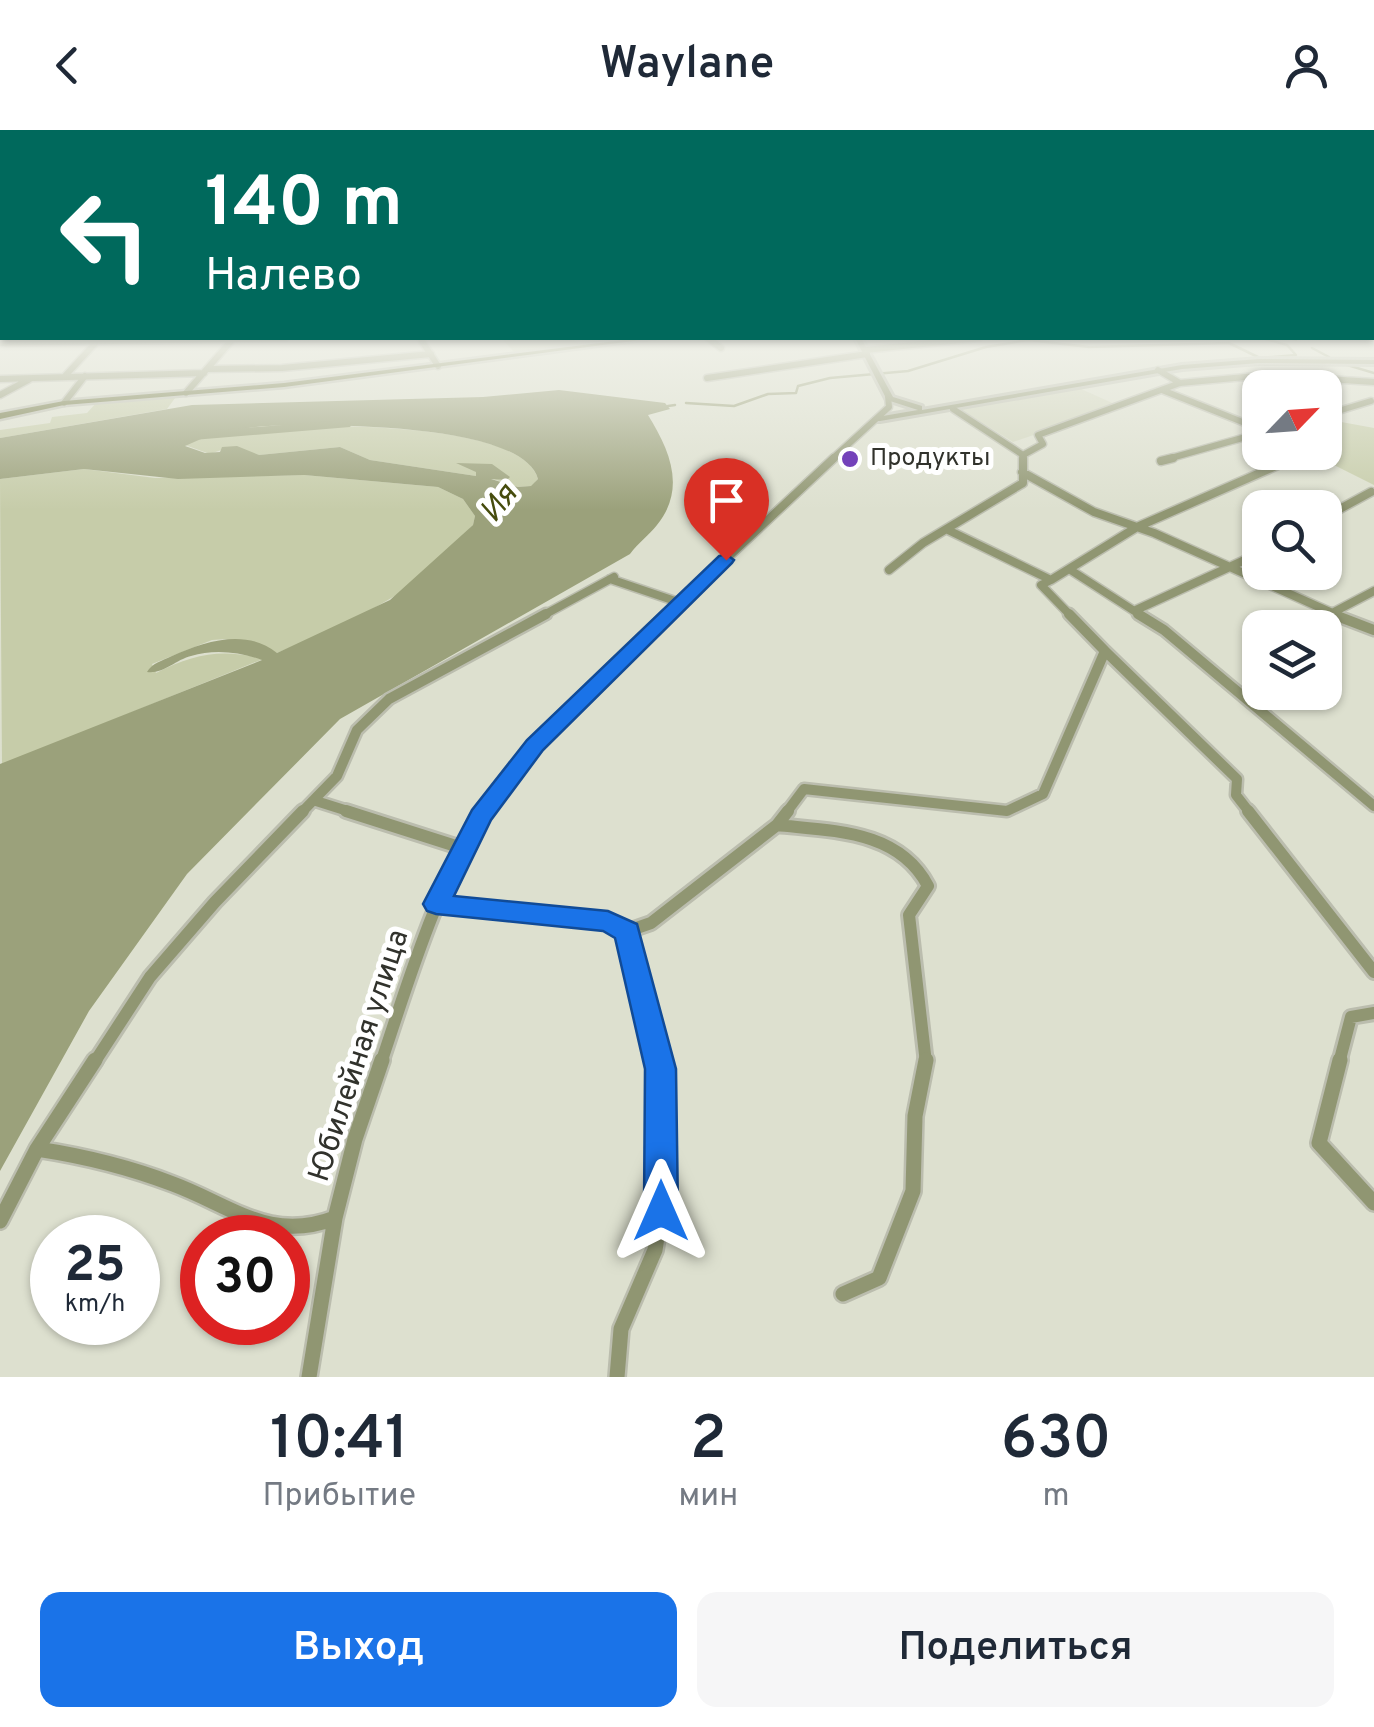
<!DOCTYPE html>
<html lang="ru">
<meta charset="utf-8">
<style>
:root{--surface:#fff;--page:#f6f6f7;--text:#1f2937;--muted:#747a83;--accent:#1a73e8}
body{margin:0;font-family:Overpass,sans-serif;background:var(--page);color:var(--text);height:100vh;display:flex;flex-direction:column;font-size:38px;white-space:nowrap}
*{box-sizing:border-box;margin:0}
p{font-size:32px;color:var(--muted)}
.icon{flex:none;width:55px;height:55px;fill:none;stroke:currentColor;stroke-width:2;stroke-linecap:round;stroke-linejoin:round}
.map{position:relative;height:1247px;overflow:hidden}
.details{display:flex;flex-direction:column;background:var(--surface);flex:1}
.details>*{flex:none}
.banner{position:absolute;left:0px;top:0px;width:1375px;height:210px;box-shadow:0 2px 8px #0004;background:#00695c;color:#fff;overflow:hidden}
.needle{width:65px;rotate:65deg}
.buttons{position:absolute;left:1242px;top:240px;display:grid;gap:20px}
.buttons a{display:grid;place-items:center;width:100px;height:100px;border-radius:20px;background:var(--surface);box-shadow:0 2px 8px #0004;font-size:50px}
.speed{position:absolute;left:30px;top:1085px;display:flex;gap:20px;font-size:50px;font-weight:700;text-align:center}
.speed>*{display:grid;place-content:center;width:130px;height:130px;border-radius:50%;background:var(--surface);box-shadow:0 2px 8px #0004;line-height:1}
.speed small{font-size:25px;font-weight:400}
.speed .limit{border:15px solid #d22;background:#fff;color:#111}
.pin{position:absolute;display:grid;place-items:center;width:85px;height:85px;color:#fff;margin:-102px -42px;border-radius:50% 50% 50% 0;rotate:-45deg;box-shadow:0 0 10px #0007}
.pin .icon{rotate:45deg}
.me{position:absolute;width:110px;margin:-55px;rotate:0deg;stroke-linejoin:round;filter:drop-shadow(0 0 8px #0008)}
.turn{display:flex;align-items:center;gap:35px;height:210px;padding:0 40px;font-size:45px}
.turn .icon{width:130px;height:130px;stroke-width:2.5}
.turn b{display:block;font-size:70px;line-height:85px}
.eta{display:flex;justify-content:space-evenly;align-items:center;height:170px;text-align:center}
.eta b{font-size:60px;font-weight:600;line-height:70px}
.cta{display:flex;gap:20px;margin-top:auto;padding:20px 40px}
.cta a{flex:1;height:115px;border-radius:20px;background:var(--accent);color:#fff;font-size:40px;font-weight:600;line-height:115px;text-align:center}
.cta a+a{background:var(--page);color:var(--text)}
header{display:flex;justify-content:space-between;align-items:center;height:130px;padding:0 40px;background:var(--surface);font-size:45px;font-weight:600}
.map>svg:first-child{display:block}
.built{fill:#d1d5bd}
.green{fill:#c6cca9}
.water{fill:#9ba17b;fill-rule:evenodd}
.lines{fill:none;stroke-linecap:round;stroke-linejoin:round}
.stream{stroke:#9ba17b;stroke-width:2.5}
.river{fill:#9ba17b;fill-rule:evenodd}
.minor-far4-casing{stroke:#bbbdae;stroke-width:9}
.minor-far3-casing{stroke:#bbbdae;stroke-width:11}
.minor-far2-casing{stroke:#bbbdae;stroke-width:15}
.minor-far1-casing{stroke:#bbbdae;stroke-width:18}
.minor-casing{stroke:#bbbdae;stroke-width:20}
.tertiary-casing{stroke:#bbbdae;stroke-width:6}
.secondary-casing{stroke:#bbbdae;stroke-width:5}
.minor-far4{stroke:#909672;stroke-width:6}
.minor-far3{stroke:#909672;stroke-width:8}
.minor-far2{stroke:#909672;stroke-width:10}
.minor-far1{stroke:#909672;stroke-width:12}
.minor{stroke:#909672;stroke-width:15}
.tertiary{fill:#909672;fill-rule:evenodd}
.secondary{fill:#6c733d;fill-rule:evenodd}
.route{fill:#1a73e8;stroke:#114b97;stroke-width:2.5}
.poi-dot{fill:#7442ba;stroke:#fff;stroke-width:4}
.labels{text-anchor:middle;dominant-baseline:central;stroke-width:10;stroke-linejoin:round;paint-order:stroke}
.far-poi-label{font-size:25px;fill:#31322c;stroke:#fff;text-anchor:start}
.street-label{font-size:30px;fill:#31322c;stroke:#fff}
.water-label{font-size:32px;font-style:italic;fill:#464c0d;stroke:#fff}
</style>
<header><svg class="icon" aria-label="back" viewBox="0 0 24 24"><path d="M15 5l-7 7 7 7"/></svg>Waylane<svg class="icon" aria-label="person" viewBox="0 0 24 24"><circle cx="12" cy="8" r="4"/><path d="M4 21q1-7 8-7t8 7"/></svg></header>
<div class="map">
<svg width="1374" height="1247" viewBox="0 0 1374 1247">
<rect width="100%" height="100%" fill="#dde0cf"/>
<path class="built" d="M 1079,258 L 1119,276 L 1013,312 L 960,279 Z"/>
<path class="green" d="M 501,208 L 572,208 L 579,214 L 630,210 L 516,224 Z
M 178,264 L 167,279 L 0,308 L 0,300 L 50,293 L 52,287 L 87,283 L 97,272 Z
M 1325,289 L 1374,298 L 1374,355 L 1310,323 L 1325,322 Z
M 264,296 C 317,296 522,290 538,349 L 532,356 L 518,357 L 490,348 L 507,350 L 509,347 L 476,342 L 479,345 L 476,346 L 370,330 L 340,317 L 259,325 L 221,320 L 210,324 L 185,315 L 217,302 Z
M 84,339 L 155,348 L 304,345 L 438,357 L 463,369 L 475,386 L 473,395 L 405,460 L 350,492 L 277,523 L 227,509 L 212,510 L 152,534 L 156,543 C 194,524 222,518 263,529 L 2,635 L 0,349 Z"/>
<path class="water" d="M 559,260 L 665,273 L 670,279 L 648,285 C 669,319 687,358 657,395 C 649,405 638,413 630,424 L 340,589 L 187,744 L 89,881 L 0,1041 L 0,634 L 262,530 C 240,522 214,519 191,526 C 175,530 164,544 147,542 C 152,533 162,531 172,526 C 205,511 246,498 277,523 L 390,470 L 473,395 L 475,386 L 463,369 L 438,357 L 304,345 L 178,349 L 84,339 L 0,349 L 0,308 L 192,275 L 483,267 ZM 264,296 C 316,294 522,291 538,349 L 531,356 L 518,357 L 491,349 L 507,350 L 510,347 L 492,334 L 456,333 L 476,342 L 476,346 L 370,330 L 340,317 L 259,325 L 237,316 L 222,317 L 220,322 L 205,323 L 185,316 L 217,302 Z"/>
<g class="lines">
<path class="stream" d="M 1290,208 L 1296,210
M 1312,218 L 1329,227
M 1344,234 L 1374,243
M 686,273 L 734,276 L 768,264 L 796,263 L 798,256 L 830,248 L 908,241 L 986,217 L 1028,210 L 1089,217 L 1229,213 L 1260,228 L 1296,225 L 1287,215 L 1262,208
M 668,276 L 675,275"/>
<path class="river" d="M 346,290 L 352,294 L 350,297 L 181,311 L 175,307 L 181,303 Z"/>
<g class="minor-far4-casing">
<path id="minor-far4" d="M 420,208 L 438,236
M 708,208 L 721,218
M 0,213 L 285,208
M 865,220 L 979,208
M 208,239 L 282,238 L 431,224
M 1158,240 L 1180,253
M 65,246 L 100,208
M 707,248 L 867,224
M 0,249 L 204,243
M 1162,260 L 1260,299
M 186,263 L 232,210
M 0,265 L 30,249
M 64,273 L 85,246
M 953,279 L 1023,325 L 1023,330
M 1325,285 L 1371,271
M 1023,325 L 1043,314 L 1038,305 L 1180,253 L 1267,245 L 1374,252
M 831,330 L 889,277 L 888,266
M 1164,330 L 1260,303"/>
</g>
<g class="minor-far3-casing">
<path id="minor-far3" d="M 1161,331 L 1173,328
M 1022,342 L 1094,382 L 1154,403 L 1339,486
M 1325,387 L 1371,362
M 948,400 L 1051,450 L 1041,455 L 1071,486
M 1069,439 L 1142,486
M 889,440 L 923,413 L 1023,353 L 1023,328
M 610,449 L 681,473
M 1051,450 L 1137,397 L 1278,335
M 1136,480 L 1260,423
M 1334,482 L 1374,461
M 542,486 L 614,447
M 665,486 L 834,328"/>
</g>
<g class="minor-far2-casing">
<path id="minor-far2" d="M 1138,484 L 1164,500 L 1374,676
M 1332,484 L 1374,500
M 1105,521 L 1237,649 L 1236,665 L 1250,683
M 316,671 L 354,683
M 301,683 L 337,646 L 357,600 L 389,569 L 546,484
M 485,683 C 536,607 602,546 668,484
M 786,683 L 804,659 L 1007,681 L 1043,664 L 1105,521 L 1069,484"/>
</g>
<g class="minor-far1-casing">
<path id="minor-far1" d="M 346,681 L 462,718
M 1248,681 L 1374,842
M 777,695 C 833,701 899,700 928,756 L 909,785 L 926,933
M 436,774 L 608,792 L 628,801 L 651,793 L 777,695 L 788,681
M 628,801 L 659,933
M 94,933 L 150,847 L 215,772 L 303,681
M 381,933 C 410,847 436,756 486,681
M 1339,933 L 1351,887 L 1374,883"/>
</g>
<g class="minor-casing">
<path id="minor" d="M 1340,930 L 1319,1013 L 1374,1073
M 37,1019 C 83,1026 129,1037 173,1054 C 232,1076 270,1113 335,1088
M 0,1091 L 37,1019 L 95,930
M 843,1164 L 879,1148 L 913,1061 L 915,986 L 926,930
M 309,1247 L 335,1088 L 355,1009 L 382,930
M 617,1247 L 621,1199 L 655,1120 L 661,1081 L 658,930"/>
</g>
<g class="tertiary-casing">
<path id="tertiary" d="M 855,208 L 861,208 L 893,267 L 922,276 L 922,280 L 1182,235 L 1259,229 L 1374,230 L 1374,234 L 1259,233 L 1182,239 L 880,291 L 877,291 L 877,287 L 918,280 L 887,270 Z"/>
</g>
<g class="secondary-casing">
<path id="secondary" d="M 639,208 L 656,208 L 284,257 L 64,275 L 0,289 L 0,283 L 64,271 L 284,253 Z"/>
</g>
<use href="#minor-far4" class="minor-far4"/>
<use href="#minor-far3" class="minor-far3"/>
<use href="#minor-far2" class="minor-far2"/>
<use href="#minor-far1" class="minor-far1"/>
<use href="#minor" class="minor"/>
<use href="#tertiary" class="tertiary"/>
<use href="#secondary" class="secondary"/>
</g>
<linearGradient id="sky" x2="0" y2="1"><stop stop-color="#89acbc"/><stop offset="0.54" stop-color="#f0f1e9"/><stop offset="1" stop-color="#f0f1e9" stop-opacity="0"/></linearGradient>
<rect width="1374" height="380" fill="url(#sky)"/>
<path class="route" d="M 726,424 L 734,430 L 732,433 L 543,620 L 491,690 L 454,766 L 608,781 L 637,794 L 676,939 L 678,1081 L 673,1093 L 661,1098 L 649,1093 L 644,1081 L 645,939 L 615,808 L 603,801 L 436,784 L 427,781 L 423,774 L 472,680 L 527,610 L 719,426 Z"/>
<circle class="poi-dot" cx="850" cy="329" r="10"/>
<g class="labels">
<g class="far-poi-label">
<text x="870" y="329">Продукты</text>
</g>
<g class="street-label">
<text transform="translate(360 926) rotate(-72)">Юбилейная улица</text>
</g>
<g class="water-label">
<text transform="translate(500 374) rotate(-52)">Ия</text>
</g>
</g>
</svg>
<div class="buttons">
<a><svg class="needle" viewBox="-14 -14 28 28"><path d="M0-13l5 13h-10z" fill="#e53935"/><path d="M0 13l5-13h-10z" fill="#747a83"/></svg></a>
<a><svg class="icon" aria-label="search" viewBox="0 0 24 24"><circle cx="10" cy="10" r="6"/><path d="M15 15l6 6"/></svg></a>
<a><svg class="icon" aria-label="layers" viewBox="0 0 24 24"><path d="M12 4l9 5-9 5-9-5zM3 14l9 5 9-5"/></svg></a>
</div>
<div class="speed"><div>25<small>km/h</small></div><div class="limit">30</div></div>
<div class="pin" style="left:726px;top:430px;background:#d93025"><svg class="icon" aria-label="arrive" viewBox="0 0 24 24"><path d="M6 21V4h12l-3 4 3 4H6"/></svg></div>
<svg class="me" style="left:661px;top:1081px" viewBox="-20 -20 40 40"><path d="M0-17L14 15 0 8-14 15z" fill="#1a73e8" stroke="#fff" stroke-width="4"/></svg>
<div class="banner">
<div class="turn"><svg class="icon" aria-label="left" viewBox="0 0 24 24"><path d="M17 20v-9H6M10 6l-5 5 5 5"/></svg><div><b>140 m</b>Налево</div></div>
</div>
</div>
<section class="details">
<div class="eta">
<div><b>10:41</b><p>Прибытие</p></div>
<div><b>2</b><p>мин</p></div>
<div><b>630</b><p>m</p></div>
</div>
<div class="cta"><a>Выход</a><a>Поделиться</a></div>
</section>
